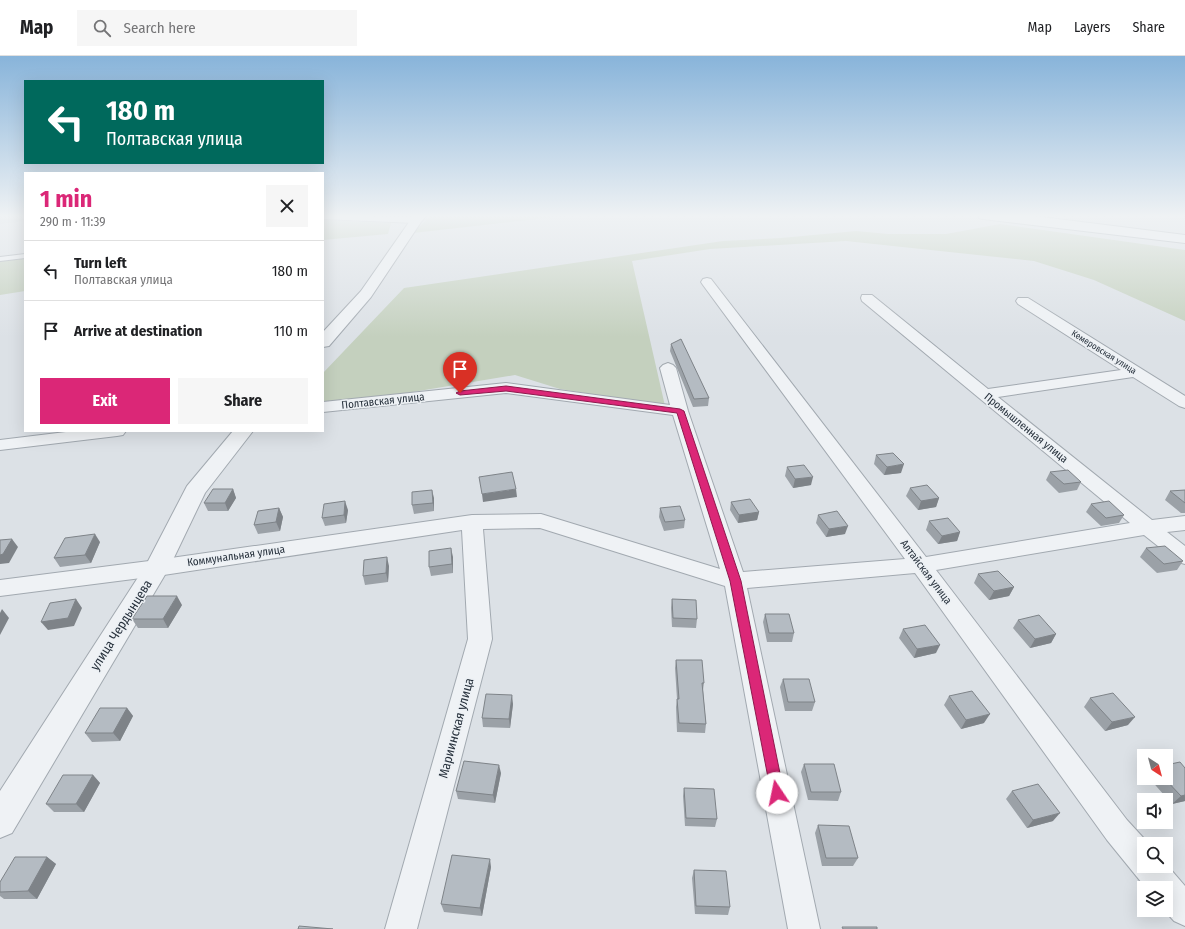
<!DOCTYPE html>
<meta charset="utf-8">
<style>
:root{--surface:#fff;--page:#f6f6f6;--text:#202124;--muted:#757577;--line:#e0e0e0;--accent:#db2777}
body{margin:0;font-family:"Fira Sans Condensed",sans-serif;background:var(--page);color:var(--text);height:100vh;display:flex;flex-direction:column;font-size:15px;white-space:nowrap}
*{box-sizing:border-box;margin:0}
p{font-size:13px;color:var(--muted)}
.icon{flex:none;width:22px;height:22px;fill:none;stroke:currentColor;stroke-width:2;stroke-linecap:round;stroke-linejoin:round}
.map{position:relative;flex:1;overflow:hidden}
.drawer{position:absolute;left:24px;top:116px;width:300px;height:260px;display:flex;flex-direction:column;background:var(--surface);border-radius:0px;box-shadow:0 4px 16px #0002}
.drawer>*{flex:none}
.banner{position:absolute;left:24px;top:24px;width:300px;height:84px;border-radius:0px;box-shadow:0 4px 16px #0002;background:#00695c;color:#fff;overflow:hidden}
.needle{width:26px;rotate:144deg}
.controls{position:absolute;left:1137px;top:693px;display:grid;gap:8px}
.controls a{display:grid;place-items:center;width:36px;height:36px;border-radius:0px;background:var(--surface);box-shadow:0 4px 16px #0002;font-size:20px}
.pin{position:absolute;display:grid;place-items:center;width:34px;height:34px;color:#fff;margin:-41px -17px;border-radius:50% 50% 50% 0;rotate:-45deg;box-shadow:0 0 4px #0007}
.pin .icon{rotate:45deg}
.me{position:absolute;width:44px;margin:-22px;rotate:349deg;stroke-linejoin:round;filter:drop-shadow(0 0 3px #0008)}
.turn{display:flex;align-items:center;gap:14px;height:84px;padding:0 16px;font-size:18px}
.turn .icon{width:52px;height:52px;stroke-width:2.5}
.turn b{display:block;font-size:28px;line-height:34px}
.round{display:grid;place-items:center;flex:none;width:42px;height:42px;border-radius:0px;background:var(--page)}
.headline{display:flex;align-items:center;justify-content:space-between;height:68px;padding:0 16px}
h1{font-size:24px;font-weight:700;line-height:30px;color:var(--accent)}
.button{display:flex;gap:8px;margin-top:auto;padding:8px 16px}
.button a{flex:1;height:46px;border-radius:0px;background:var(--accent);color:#fff;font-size:16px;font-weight:700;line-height:46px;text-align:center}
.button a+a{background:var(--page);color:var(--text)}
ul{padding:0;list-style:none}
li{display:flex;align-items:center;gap:12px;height:60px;padding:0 16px;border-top:1px solid var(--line)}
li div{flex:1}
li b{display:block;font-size:15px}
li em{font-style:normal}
header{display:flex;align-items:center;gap:24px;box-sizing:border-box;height:56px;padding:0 20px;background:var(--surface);border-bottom:1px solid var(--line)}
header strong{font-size:19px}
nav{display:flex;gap:22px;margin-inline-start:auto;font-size:14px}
.search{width:280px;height:36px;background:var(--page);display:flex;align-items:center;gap:10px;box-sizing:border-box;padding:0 14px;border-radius:0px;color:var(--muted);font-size:15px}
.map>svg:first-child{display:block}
.built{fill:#cbd1d8}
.green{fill:#c4d0be}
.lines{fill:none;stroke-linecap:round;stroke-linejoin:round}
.service-casing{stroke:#a2a9b0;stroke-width:2}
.minor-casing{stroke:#a2a9b0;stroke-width:2}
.tertiary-casing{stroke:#a2a9b0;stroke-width:2}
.service{fill:#eff2f5;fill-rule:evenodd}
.minor{fill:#eff2f5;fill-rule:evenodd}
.tertiary{fill:#eff2f5;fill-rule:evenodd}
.wall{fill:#9ba1a7}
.shaded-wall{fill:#7e8388}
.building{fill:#b4bbc2;stroke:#7e8388}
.route{fill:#db2777;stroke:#8e194d}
.labels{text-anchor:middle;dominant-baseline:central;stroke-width:3;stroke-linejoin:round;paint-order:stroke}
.far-street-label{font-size:9px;fill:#27313c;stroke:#ecf0f4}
.street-label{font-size:11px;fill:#27313c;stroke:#ecf0f4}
.near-street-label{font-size:13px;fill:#27313c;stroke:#ecf0f4}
</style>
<header>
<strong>Map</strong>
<div class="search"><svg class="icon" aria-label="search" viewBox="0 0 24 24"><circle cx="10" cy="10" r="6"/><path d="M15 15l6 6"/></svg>Search here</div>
<nav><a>Map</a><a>Layers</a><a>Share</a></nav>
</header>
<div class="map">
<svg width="1185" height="873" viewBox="0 0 1185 873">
<rect width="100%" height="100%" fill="#dce1e6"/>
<path class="built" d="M 0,159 L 25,159 L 25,165 L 0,168 Z"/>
<path class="green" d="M 431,159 L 573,159 L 413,177 Z
M 323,164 L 391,167 L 388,178 L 323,184 Z
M 1000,168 L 1185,194 L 1185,265 L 1094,224 L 1034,205 L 846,185 L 710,193 L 632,205 L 665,350 L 560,333 L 515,319 L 323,351 L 323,317 L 404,232 L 723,185 L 781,182 L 856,175 L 888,178 L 946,178 Z
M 25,202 L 25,235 L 0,239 L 0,204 Z"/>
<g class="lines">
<g class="service-casing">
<path id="service" d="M 25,198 L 25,202 L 0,205 L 0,201 Z"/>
</g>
<g class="minor-casing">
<path id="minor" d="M 323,159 L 416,161 L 421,164 L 416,167 L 323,163 Z
M 707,222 L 711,223 L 926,501 L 1130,467 L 862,245 L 861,242 L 862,239 L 872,239 L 988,333 L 1121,314 L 1018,248 L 1016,245 L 1018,242 L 1028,242 L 1185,340 L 1185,352 L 1179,350 L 1133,321 L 998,341 L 1152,464 L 1185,460 L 1185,474 L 1167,476 L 1185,490 L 1185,508 L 1178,506 L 1144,479 L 936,514 L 1127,764 L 1149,788 L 1144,788 L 1144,810 L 1166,810 L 1166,808 L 1185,830 L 1185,870 L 1174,865 L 1164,854 L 1166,854 L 1166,832 L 1146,832 L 1107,784 L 915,517 L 747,532 L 820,873 L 788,873 L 725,530 L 540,472 L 483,473 L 492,583 L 417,873 L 385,873 L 468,583 L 462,474 L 157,520 L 0,540 L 0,524 L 157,504 L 472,459 L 541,458 L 720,513 L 673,359 L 506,337 L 323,356 L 323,346 L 506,327 L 670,349 L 660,312 L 663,309 L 668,307 L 673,309 L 676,312 L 688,355 L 743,516 L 905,503 L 703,229 L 701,226 L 703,223 Z
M 74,375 L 126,375 L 123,379 L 117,380 L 0,394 L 0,384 Z"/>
</g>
<g class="tertiary-casing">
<path id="tertiary" d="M 414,159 L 427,159 L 421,166 L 371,241 L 329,290 L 323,291 L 323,276 L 361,235 Z
M 977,159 L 1026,159 L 1185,179 L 1185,187 L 983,163 L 979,162 Z
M 233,375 L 253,375 L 205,437 L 169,512 L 12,777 L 0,782 L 0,735 L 146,509 L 187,430 Z"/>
</g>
<use href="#service" class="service"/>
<use href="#minor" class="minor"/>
<use href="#tertiary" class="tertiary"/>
</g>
<path class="wall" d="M 671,288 L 709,342 L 708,350 L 693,351 L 670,295 Z
M 876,399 L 901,417 L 884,419 L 874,408 Z
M 787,411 L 811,429 L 793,432 L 785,420 Z
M 1050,416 L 1081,426 L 1077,434 L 1059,437 L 1046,424 Z
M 910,432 L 939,442 L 936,451 L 918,454 L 906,440 Z
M 233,433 L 236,442 L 228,455 L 208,455 L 204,447 Z
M 1185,434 L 1185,457 L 1181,457 L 1165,444 L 1170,435 Z
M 434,442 L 434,455 L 414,458 L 412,449 Z
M 731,446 L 759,456 L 757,464 L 738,467 L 730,454 Z
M 1091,448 L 1124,459 L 1119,467 L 1101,470 L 1086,456 Z
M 279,452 L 283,461 L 280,475 L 258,478 L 254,469 Z
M 660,452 L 685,464 L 684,472 L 664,475 L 659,461 Z
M 348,454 L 346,467 L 325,470 L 322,462 Z
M 818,459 L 845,478 L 826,481 L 816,467 Z
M 929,465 L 960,476 L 957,485 L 938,488 L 926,474 Z
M 100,486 L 91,507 L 60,511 L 54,502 Z
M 1146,492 L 1183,505 L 1177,514 L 1157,517 L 1140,501 Z
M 453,501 L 453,517 L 431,520 L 429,511 Z
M 389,510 L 388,526 L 365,529 L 363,520 Z
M 978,518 L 1014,531 L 1009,540 L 989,544 L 974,527 Z
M 672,543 L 697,563 L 696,572 L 672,571 L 671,552 Z
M 182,549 L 168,572 L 138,572 L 132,563 Z
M 765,558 L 794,577 L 792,586 L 767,586 L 763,566 Z
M 1018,564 L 1056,578 L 1051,587 L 1030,592 L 1013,572 Z
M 903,573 L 936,597 L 914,602 L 899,582 Z
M 676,604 L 704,627 L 703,634 L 706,668 L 705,677 L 677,676 L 676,651 L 677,643 L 675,612 Z
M 783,623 L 815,646 L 812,655 L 785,655 L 780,631 Z
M 949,640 L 984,667 L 961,673 L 944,649 Z
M 1090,642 L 1128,669 L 1105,675 L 1084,651 Z
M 513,648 L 510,672 L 483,671 L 482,662 Z
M 127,652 L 133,660 L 120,685 L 92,686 L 85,677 Z
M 804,708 L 841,736 L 838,745 L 808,744 L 801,716 Z
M 1185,712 L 1185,745 L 1172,748 L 1149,722 L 1166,722 Z
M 501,717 L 495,747 L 458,743 L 456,735 Z
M 93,719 L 100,727 L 84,756 L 54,756 L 46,748 Z
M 684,732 L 717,763 L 715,771 L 685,770 L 683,740 Z
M 1012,735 L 1053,765 L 1027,772 L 1006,743 Z
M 818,769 L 858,802 L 853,810 L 822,810 L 815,777 Z
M 47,801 L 56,808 L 37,843 L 4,843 L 0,840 L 0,826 Z
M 491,811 L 482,860 L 444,856 L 441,848 Z
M 694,814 L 730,851 L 728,859 L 695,858 L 692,822 Z"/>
<path class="shaded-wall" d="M 904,408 L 901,417 L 884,419 L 887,411 Z
M 813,421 L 811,429 L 793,432 L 795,423 Z
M 233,433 L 236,442 L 228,455 L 225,447 Z
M 516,433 L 517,441 L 483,446 L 482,438 Z
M 432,434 L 434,442 L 434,455 L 433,447 Z
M 939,442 L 936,451 L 918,454 L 921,445 Z
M 345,445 L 348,454 L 346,467 L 344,459 Z
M 279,452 L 283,461 L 280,475 L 276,466 Z
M 759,456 L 757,464 L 738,467 L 739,459 Z
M 848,470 L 845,478 L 826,481 L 829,473 Z
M 960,476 L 957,485 L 938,488 L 942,480 Z
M 95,478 L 100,486 L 91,507 L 85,499 Z
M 12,483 L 18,491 L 9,507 L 0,508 L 0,499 Z
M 451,492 L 453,501 L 453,517 L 452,508 Z
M 387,501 L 389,510 L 388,526 L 386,517 Z
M 1014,531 L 1009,540 L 989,544 L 994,535 Z
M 177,540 L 182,549 L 168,572 L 163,563 Z
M 76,543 L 82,552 L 74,570 L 48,574 L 41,566 Z
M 2,553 L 9,562 L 0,579 L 0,557 Z
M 1056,578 L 1051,587 L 1030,592 L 1035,583 Z
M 940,589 L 936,597 L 914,602 L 917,593 Z
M 512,639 L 513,648 L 510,672 L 509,663 Z
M 127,652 L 133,660 L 120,685 L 113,677 Z
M 990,658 L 984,667 L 961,673 L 966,664 Z
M 1135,661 L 1128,669 L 1105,675 L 1112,666 Z
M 499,709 L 501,717 L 495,747 L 493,739 Z
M 93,719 L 100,727 L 84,756 L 76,748 Z
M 1185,739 L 1185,745 L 1172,748 L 1181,740 Z
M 1060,757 L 1053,765 L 1027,772 L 1033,764 Z
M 47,801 L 56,808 L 37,843 L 28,835 Z
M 490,803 L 491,811 L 482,860 L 480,852 Z"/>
<path class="building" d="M 681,283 L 709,342 L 694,343 L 671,288 Z
M 893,397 L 904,408 L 887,411 L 876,399 Z
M 804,409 L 813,421 L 795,423 L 787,411 Z
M 1068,414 L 1081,426 L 1064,428 L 1050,416 Z
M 512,416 L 516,433 L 482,438 L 479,421 Z
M 927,429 L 939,442 L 921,445 L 910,432 Z
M 213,433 L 233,433 L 225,447 L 204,447 Z
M 432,434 L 433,447 L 412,449 L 412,436 Z
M 1185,434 L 1185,447 L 1170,435 Z
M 750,443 L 759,456 L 739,459 L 731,446 Z
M 345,445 L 344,459 L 322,462 L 324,448 Z
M 1109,445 L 1124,459 L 1106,462 L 1091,448 Z
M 680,450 L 685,464 L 665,466 L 660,452 Z
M 279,452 L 276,466 L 254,469 L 258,455 Z
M 837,455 L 848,470 L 829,473 L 818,459 Z
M 948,462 L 960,476 L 942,480 L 929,465 Z
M 95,478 L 85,499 L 54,502 L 65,482 Z
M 12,483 L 3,498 L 0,499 L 0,484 Z
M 1165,490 L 1183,505 L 1164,508 L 1146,492 Z
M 451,492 L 452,508 L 429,511 L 429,495 Z
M 387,501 L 386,517 L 363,520 L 364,504 Z
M 998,515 L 1014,531 L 994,535 L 978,518 Z
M 147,540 L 177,540 L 163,563 L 132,563 Z
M 76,543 L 68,562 L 41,566 L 50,547 Z
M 672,543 L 696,544 L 697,563 L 673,562 Z
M 765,558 L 789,558 L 794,577 L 769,577 Z
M 1039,559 L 1056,578 L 1035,583 L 1018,564 Z
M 925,569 L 940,589 L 917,593 L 903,573 Z
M 676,604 L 702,604 L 704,627 L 702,627 L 706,668 L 679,667 L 677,643 L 679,643 Z
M 783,623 L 809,623 L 815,646 L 788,646 Z
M 972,635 L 990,658 L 966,664 L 949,640 Z
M 1113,637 L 1135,661 L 1112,666 L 1090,642 Z
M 486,638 L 512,639 L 509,663 L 482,662 Z
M 100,652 L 127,652 L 113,677 L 85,677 Z
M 464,705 L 499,709 L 493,739 L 456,735 Z
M 1180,706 L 1185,712 L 1185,739 L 1181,740 L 1164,722 L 1166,722 L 1166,709 Z
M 804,708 L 834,708 L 841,736 L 811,736 Z
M 63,719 L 93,719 L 76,748 L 46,748 Z
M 1038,728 L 1060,757 L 1033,764 L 1012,735 Z
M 684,732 L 714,733 L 717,763 L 686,762 Z
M 818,769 L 849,770 L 858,802 L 826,802 Z
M 452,799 L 490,803 L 480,852 L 441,848 Z
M 15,801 L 47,801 L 28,835 L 0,836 L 0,826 Z
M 694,814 L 726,815 L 730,851 L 696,850 Z
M 299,870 L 333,873 L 298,873 Z
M 842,871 L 877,871 L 877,873 L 843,873 Z"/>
<linearGradient id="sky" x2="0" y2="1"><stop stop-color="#88b4da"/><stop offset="0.57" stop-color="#eff2f4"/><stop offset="1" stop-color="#eff2f4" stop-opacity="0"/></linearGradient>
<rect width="1185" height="281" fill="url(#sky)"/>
<path class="route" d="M 506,330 L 680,353 L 684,355 L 741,525 L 784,737 L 782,741 L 777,743 L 772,741 L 771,737 L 730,525 L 677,357 L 506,335 L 460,339 L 456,337 L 460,335 Z"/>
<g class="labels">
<g class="far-street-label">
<text transform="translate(1104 296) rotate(32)">Кемеровская улица</text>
</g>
<g class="street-label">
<text transform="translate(383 345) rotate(-6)">Полтавская улица</text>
<text transform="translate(1026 372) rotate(39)">Промышленная улица</text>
<text transform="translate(236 500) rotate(-8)">Коммунальная улица</text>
<text transform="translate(926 516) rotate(53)">Алтайская улица</text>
</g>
<g class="near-street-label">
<text transform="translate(121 569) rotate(-58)">улица Чердынцева</text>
<text transform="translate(456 672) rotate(-75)">Мариинская улица</text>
</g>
</g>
</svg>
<div class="controls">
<a><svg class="needle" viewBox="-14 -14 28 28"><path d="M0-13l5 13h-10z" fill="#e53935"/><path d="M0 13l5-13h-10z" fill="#757577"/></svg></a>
<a><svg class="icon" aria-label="sound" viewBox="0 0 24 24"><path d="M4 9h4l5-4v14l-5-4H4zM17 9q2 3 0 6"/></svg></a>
<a><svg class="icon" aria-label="search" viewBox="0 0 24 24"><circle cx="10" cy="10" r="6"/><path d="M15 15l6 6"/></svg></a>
<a><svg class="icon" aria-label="layers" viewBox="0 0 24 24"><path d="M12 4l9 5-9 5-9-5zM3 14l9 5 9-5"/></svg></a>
</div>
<div class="pin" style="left:460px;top:337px;background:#d93025"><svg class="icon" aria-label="arrive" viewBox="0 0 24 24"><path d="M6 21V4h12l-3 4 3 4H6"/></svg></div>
<svg class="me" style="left:777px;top:737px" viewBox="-20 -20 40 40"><circle r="19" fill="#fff"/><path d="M0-13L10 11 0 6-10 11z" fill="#db2777"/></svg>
<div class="banner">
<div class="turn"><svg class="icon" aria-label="left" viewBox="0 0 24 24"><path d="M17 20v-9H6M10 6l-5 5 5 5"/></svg><div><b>180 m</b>Полтавская улица</div></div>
</div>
<section class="drawer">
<div class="headline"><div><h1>1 min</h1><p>290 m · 11:39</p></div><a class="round"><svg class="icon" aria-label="close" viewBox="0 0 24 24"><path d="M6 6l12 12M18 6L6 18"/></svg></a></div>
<ul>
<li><svg class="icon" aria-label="left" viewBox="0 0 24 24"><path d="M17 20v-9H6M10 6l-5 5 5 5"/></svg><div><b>Turn left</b><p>Полтавская улица</p></div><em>180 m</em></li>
<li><svg class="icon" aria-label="arrive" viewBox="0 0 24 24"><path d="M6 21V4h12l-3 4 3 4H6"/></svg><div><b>Arrive at destination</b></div><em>110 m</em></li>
</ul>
<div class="button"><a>Exit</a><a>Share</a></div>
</section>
</div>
